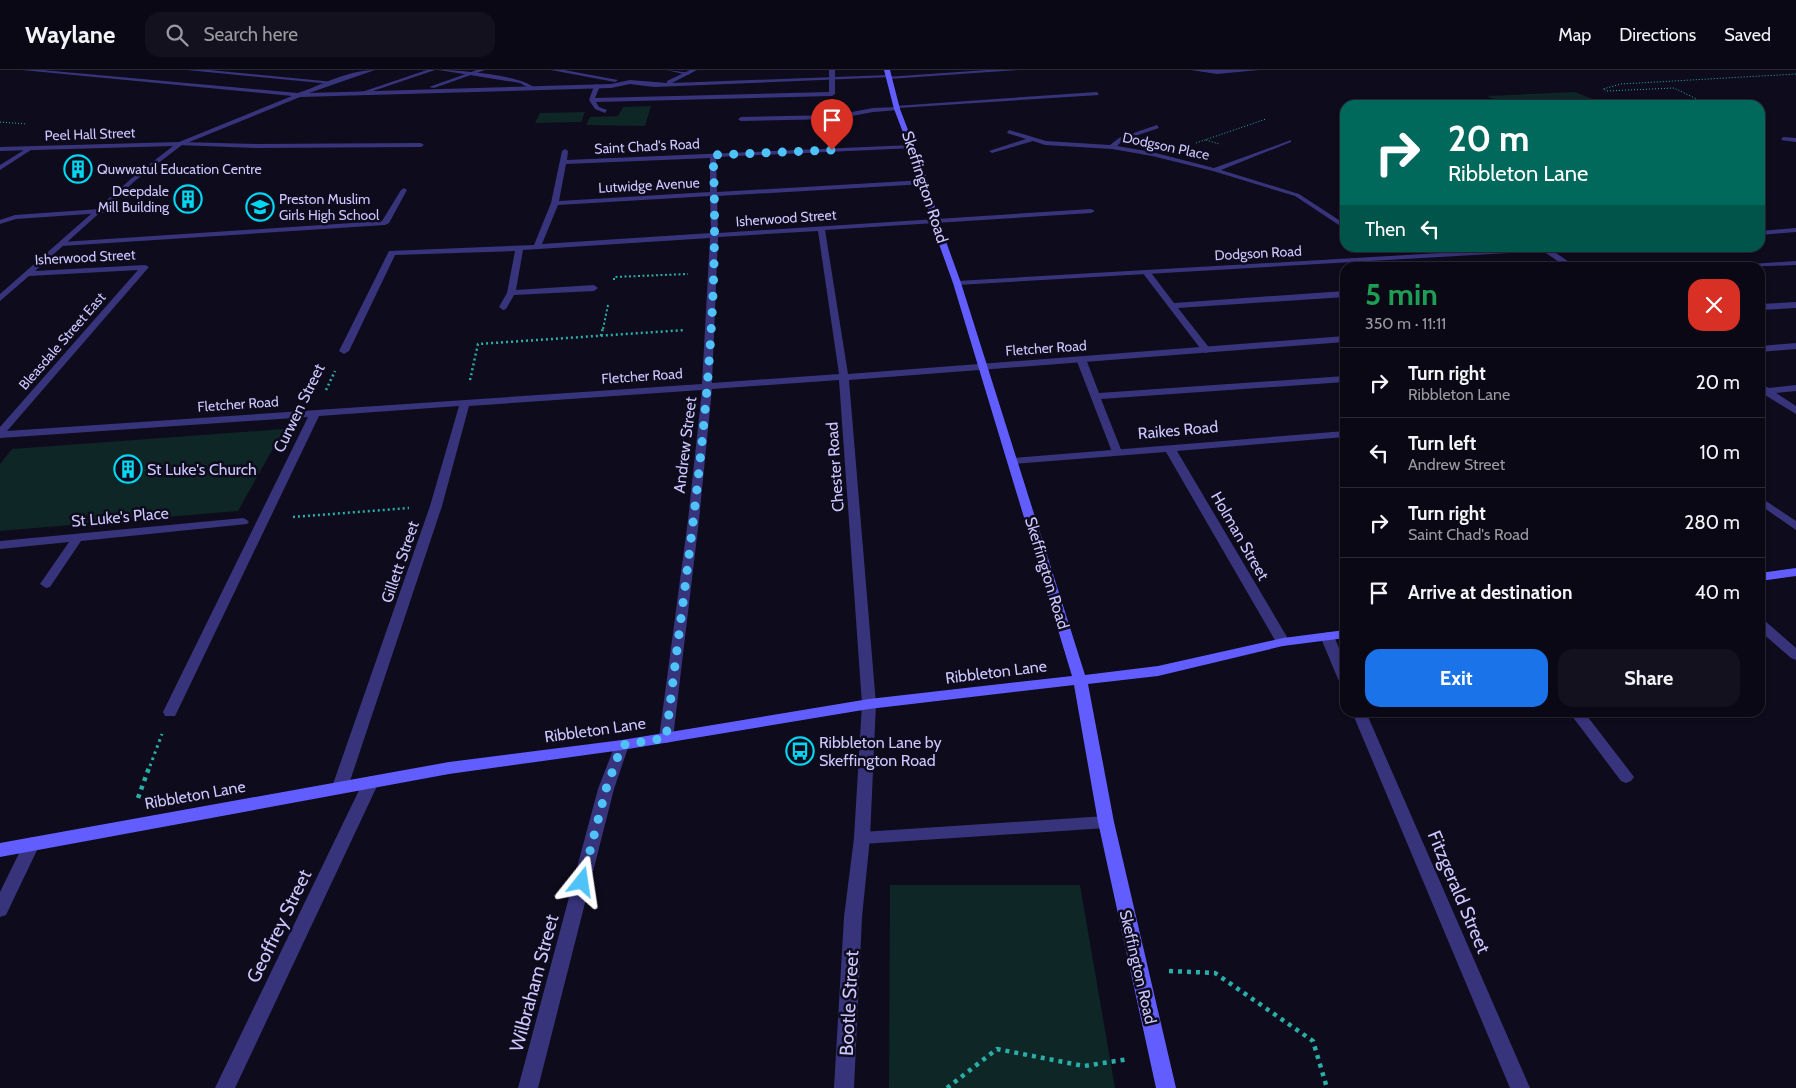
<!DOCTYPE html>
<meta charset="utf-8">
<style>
:root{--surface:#0a0815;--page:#13111e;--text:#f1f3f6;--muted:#999aa0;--line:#2a2934;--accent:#1a73e8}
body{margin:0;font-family:Cabin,sans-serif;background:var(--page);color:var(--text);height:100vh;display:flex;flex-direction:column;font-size:19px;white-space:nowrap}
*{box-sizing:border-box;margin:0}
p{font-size:16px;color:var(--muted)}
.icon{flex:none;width:28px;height:28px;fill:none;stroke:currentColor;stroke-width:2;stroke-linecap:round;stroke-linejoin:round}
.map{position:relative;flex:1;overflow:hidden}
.details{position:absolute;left:1340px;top:192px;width:425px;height:455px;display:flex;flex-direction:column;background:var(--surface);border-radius:15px;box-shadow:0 1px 4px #0004,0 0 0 1px var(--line)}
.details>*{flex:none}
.guide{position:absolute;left:1340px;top:30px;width:425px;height:152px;border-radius:15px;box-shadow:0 1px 4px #0004,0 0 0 1px var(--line);background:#00695c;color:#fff;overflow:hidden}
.pin{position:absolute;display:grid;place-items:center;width:42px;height:42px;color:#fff;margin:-51px -21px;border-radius:50% 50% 50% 0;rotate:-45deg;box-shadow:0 0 5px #0007}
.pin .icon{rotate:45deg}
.me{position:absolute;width:55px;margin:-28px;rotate:15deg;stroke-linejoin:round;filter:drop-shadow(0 0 4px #0008)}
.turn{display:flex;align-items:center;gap:18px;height:105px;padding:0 25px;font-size:22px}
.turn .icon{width:65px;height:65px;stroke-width:2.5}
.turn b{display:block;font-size:35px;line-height:42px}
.then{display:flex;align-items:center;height:48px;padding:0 25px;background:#0003;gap:10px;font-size:19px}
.round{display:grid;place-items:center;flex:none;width:52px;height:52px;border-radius:15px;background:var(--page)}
.summary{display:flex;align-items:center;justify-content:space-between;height:85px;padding:0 25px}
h1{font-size:30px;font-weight:700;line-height:38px;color:#1e9e55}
.cta{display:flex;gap:10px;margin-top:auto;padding:10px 25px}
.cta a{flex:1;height:58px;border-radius:15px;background:var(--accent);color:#fff;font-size:20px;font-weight:700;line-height:58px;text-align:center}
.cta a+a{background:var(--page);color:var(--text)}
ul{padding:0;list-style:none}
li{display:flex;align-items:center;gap:15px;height:70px;padding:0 25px;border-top:1px solid var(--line)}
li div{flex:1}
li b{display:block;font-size:19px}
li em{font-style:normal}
header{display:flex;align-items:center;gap:30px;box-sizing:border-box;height:70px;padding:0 25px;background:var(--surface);border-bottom:1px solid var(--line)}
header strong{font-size:24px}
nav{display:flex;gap:28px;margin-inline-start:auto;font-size:18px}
.search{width:350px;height:45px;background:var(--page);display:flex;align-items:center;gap:12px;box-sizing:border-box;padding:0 18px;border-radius:15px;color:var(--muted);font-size:19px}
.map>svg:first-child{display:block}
.green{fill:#0e2625}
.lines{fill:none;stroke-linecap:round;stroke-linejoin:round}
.path-far4{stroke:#29afa8;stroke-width:1;stroke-dasharray:1 2;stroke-linecap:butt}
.path-far3{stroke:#29afa8;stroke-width:2;stroke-dasharray:2 2.5;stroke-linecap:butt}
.path-far2{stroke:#29afa8;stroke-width:2.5;stroke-dasharray:2 3;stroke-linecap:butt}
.path-far1{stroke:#29afa8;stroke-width:3;stroke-dasharray:2.5 4;stroke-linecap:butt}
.path{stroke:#29afa8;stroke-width:4.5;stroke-dasharray:4 5;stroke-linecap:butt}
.lane{fill:#37347c;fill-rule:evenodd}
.street{fill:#37347c;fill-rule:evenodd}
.secondary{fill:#625dff;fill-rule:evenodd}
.route{stroke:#4fc3f7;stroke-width:9;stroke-dasharray:0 16.2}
.labels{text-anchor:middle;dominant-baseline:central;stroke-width:5;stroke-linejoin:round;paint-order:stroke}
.far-street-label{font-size:14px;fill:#ccc6ff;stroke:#0e0b1c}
.far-poi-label{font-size:14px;fill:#ccc6ff;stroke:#0e0b1c;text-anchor:start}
.street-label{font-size:16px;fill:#ccc6ff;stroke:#0e0b1c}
.poi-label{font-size:16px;fill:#ccc6ff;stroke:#0e0b1c;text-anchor:start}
.near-street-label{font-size:19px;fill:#ccc6ff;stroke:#0e0b1c}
</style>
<header>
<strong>Waylane</strong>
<div class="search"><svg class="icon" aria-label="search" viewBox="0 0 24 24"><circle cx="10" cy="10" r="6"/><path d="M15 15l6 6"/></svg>Search here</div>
<nav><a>Map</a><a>Directions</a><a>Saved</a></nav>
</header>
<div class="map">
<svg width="1796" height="1018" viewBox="0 0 1796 1018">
<rect width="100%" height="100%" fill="#0e0b1c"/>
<path class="green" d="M 1575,22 L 1607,35 L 1506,35 L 1487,26 Z
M 651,36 L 645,56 L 586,55 L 590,47 L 618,46 L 623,37 Z
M 585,42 L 581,52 L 535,53 L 540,43 Z
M 284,359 L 238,441 L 0,461 L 0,394 L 12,379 Z
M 890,815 L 1080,815 L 1115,1018 L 889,1018 Z"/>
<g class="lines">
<path class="path-far4" d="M 1709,35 L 1674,18 L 1607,21 L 1603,19 L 1621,14 L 1796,4
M 0,52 L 27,54
M 1206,70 L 1219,74
M 1196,73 L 1266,49"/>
<path class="path-far3" d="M 614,210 L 614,207 L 688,204
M 603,259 L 608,235"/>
<path class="path-far2" d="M 601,266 L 603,257
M 470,310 L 478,274 L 685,260
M 326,320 L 335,301
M 293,447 L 409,438"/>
<path class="path-far1" d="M 150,696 L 162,664"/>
<path class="path" d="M 138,728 L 150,695
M 1169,901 L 1215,903 L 1313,971 L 1327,1018
M 947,1018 L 997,979 L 1084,996 L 1129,989"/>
<path class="lane" d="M 187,0 L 209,0 L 334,12 L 331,14 Z
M 427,0 L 435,0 L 364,24 L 359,23 Z
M 439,0 C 460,0 520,5 535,18 L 532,20 L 520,13 Z
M 666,0 L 691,3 L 688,5 Z
M 829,0 L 835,0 L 835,24 L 832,26 L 596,32 L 599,37 L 607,40 L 605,43 L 595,39 L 589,30 L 594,16 L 597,14 L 600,16 L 595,28 L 829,22 Z
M 987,0 L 1019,0 L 889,9 L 886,7 Z
M 1097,22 L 1099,25 L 898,38 L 895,36 Z
M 180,72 L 256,74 L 421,73 L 424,75 L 421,77 L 256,78 L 178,75 Z
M 29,77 L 34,78 L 0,100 L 0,95 Z
M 404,118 L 407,120 L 389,153 L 385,155 L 62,176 L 58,174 L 62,172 L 382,151 L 401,120 Z
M 100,139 L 104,141 L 103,143 L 16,149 L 0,154 L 0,150 L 15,145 Z
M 1796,191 L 1796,195 L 1718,198 L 1722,196 Z
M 1143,200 L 1149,200 L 1174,233 L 1345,221 L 1345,227 L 1178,238 L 1211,280 L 1206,283 L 1203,282 L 1142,202 Z
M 1796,273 L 1796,279 L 1760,282 L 1760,276 Z
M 1081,286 L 1086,289 L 1099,323 L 1345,306 L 1345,312 L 1101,329 L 1122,382 L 1117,385 L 1112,382 L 1076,289 Z
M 1760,550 L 1765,551 L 1796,578 L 1796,590 L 1791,588 L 1760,561 Z
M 1569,642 L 1584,642 L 1631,703 L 1634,707 L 1631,711 L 1626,713 L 1621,711 Z
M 1106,746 L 1112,748 L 1114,752 L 1112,756 L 1106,758 L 862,774 L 856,773 L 854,768 L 856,763 L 862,762 Z"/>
<path class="street" d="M 22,0 L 42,0 L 298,23 C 322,15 348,0 375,0 L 309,23 L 611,14 L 630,10 L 667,13 L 667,11 L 690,0 L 697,0 L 672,13 L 889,5 L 892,7 L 654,17 L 630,14 L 611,18 L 300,27 L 182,75 L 136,110 L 35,201 L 145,195 L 149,197 L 7,361 L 702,314 L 710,168 L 523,180 L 516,220 L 594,215 L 598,218 L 594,221 L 514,225 L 506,239 L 503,240 L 499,237 L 507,223 L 515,181 L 395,185 L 349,281 L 344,284 L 339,281 L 389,181 L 534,175 L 551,133 L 562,81 L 565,79 L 568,81 L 567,90 L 912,75 L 914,78 L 716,87 L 717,122 L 925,110 L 928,112 L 925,114 L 717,126 L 718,163 L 1091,139 L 1095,141 L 1091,143 L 825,160 L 848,304 L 1345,266 L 1345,272 L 849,310 L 876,634 L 870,768 L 862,847 L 854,1018 L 834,1018 L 844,847 L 854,768 L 862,634 L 839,310 L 712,319 L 699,450 L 673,668 L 671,672 L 666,673 L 661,672 L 659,668 L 688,450 L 702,320 L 469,336 L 442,436 L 348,717 L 345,721 L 340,723 L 335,721 L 332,717 L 430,436 L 459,336 L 319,346 L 177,642 L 175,646 L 165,646 L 163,642 L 308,347 L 0,368 L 0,357 L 138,200 L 29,206 L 0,231 L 0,224 L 132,108 L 173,76 L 0,81 L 0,77 L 179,72 L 292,26 ZM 710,88 L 710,122 L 559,131 L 566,94 ZM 710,126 L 711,163 L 542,174 L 558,135 ZM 818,161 L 839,304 L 712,313 L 718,167 Z
M 477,0 L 485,0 L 434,18 L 429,17 Z
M 551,0 L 564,0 L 618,10 L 615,12 Z
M 1191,0 L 1259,0 L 1217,4 Z
M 897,37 L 899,40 L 873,42 L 836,49 L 741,51 L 738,49 L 741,47 L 836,45 L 873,38 Z
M 1157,55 L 1159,58 L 1123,70 L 1117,76 L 1152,82 L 1214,98 L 1291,70 L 1291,72 L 1221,100 L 1299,124 L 1345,154 L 1345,159 L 1295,126 L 1213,101 L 1152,86 L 1112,79 L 1045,75 L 1033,71 L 992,83 L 989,81 L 1026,69 L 1007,63 L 1009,60 L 1046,71 L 1110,75 L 1119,68 Z
M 1783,67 L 1796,68 L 1796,72 L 1781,70 Z
M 1796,158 L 1796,162 L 1760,165 L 1760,161 Z
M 1527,178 L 1563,178 L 1562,180 L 1553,181 L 1578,198 L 1568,198 L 1543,181 L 957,215 L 953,213 L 957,211 Z
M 1796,232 L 1796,238 L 1760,240 L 1760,234 Z
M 1760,314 L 1769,318 L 1796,315 L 1796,321 L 1776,323 L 1796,336 L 1796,344 L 1765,325 L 1761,324 Z
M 1345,361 L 1345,367 L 1177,381 L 1290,572 L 1283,576 L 1276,572 L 1166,382 L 1013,394 L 1008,391 L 1013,388 Z
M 1760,427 L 1796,451 L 1796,460 L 1760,435 Z
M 243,448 L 247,450 L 249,452 L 247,454 L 81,471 L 50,517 L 46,518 L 40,514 L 69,472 L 0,479 L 0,471 Z
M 1327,562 L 1334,566 L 1345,593 L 1345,614 L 1340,612 L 1338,609 L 1320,566 Z
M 1352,642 L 1366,642 L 1530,1018 L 1510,1018 Z
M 622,670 L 627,671 L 629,675 L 614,719 L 538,1018 L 518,1018 L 598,719 L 615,675 L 617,671 Z
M 371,706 L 376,708 L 379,712 L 235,1018 L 215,1018 L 363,712 L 366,708 Z
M 32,767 L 38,769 L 40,774 L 6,845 L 0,847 L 0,822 L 26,769 Z"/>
<path class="secondary" d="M 884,0 L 890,0 L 900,39 L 928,112 L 939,152 L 961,213 L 1085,605 L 1158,596 L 1283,568 L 1345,560 L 1345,568 L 1283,576 L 1158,606 L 1088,614 L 1114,752 L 1176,1018 L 1156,1018 L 1098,752 L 1074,615 L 869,639 L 622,680 L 449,704 L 0,787 L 0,773 L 449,692 L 622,670 L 869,629 L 1072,606 L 953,213 L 931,152 L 922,112 L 894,39 Z
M 1796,498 L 1796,506 L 1760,511 L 1760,503 Z"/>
</g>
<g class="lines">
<path class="route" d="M 582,812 L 606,719 L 622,675 L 666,668 C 689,474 722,280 713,85 L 832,80"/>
</g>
<defs>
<g id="building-ring" transform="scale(1.4375)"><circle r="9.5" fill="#0e0b1c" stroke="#00d7f1" stroke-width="1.5"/><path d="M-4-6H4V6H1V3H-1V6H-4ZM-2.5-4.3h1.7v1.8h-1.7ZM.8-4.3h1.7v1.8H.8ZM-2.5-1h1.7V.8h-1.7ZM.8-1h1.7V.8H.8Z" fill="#00d7f1"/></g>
<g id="school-ring" transform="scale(1.4375)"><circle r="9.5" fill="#0e0b1c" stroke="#00d7f1" stroke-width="1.5"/><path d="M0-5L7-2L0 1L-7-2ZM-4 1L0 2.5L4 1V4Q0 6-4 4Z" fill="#00d7f1"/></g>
<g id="bus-ring" transform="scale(1.4375)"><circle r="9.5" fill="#0e0b1c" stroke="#00d7f1" stroke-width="1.5"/><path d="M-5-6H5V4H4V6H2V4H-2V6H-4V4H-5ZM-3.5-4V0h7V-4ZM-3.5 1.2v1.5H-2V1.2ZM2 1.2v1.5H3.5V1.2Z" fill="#00d7f1"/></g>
</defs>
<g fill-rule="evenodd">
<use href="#building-ring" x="78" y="99"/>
<use href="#building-ring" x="188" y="129"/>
<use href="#school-ring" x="260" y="137"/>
<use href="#building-ring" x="128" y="399"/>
<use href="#bus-ring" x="800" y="681"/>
</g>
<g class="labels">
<g class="far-street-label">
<text transform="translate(90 64) rotate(-2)">Peel Hall Street</text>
<text transform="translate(647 76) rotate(-3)">Saint Chad's Road</text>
<text transform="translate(1166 76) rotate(12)">Dodgson Place</text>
<text transform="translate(649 115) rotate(-3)">Lutwidge Avenue</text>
<text transform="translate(786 148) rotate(-4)">Isherwood Street</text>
<text transform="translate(1258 183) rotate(-3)">Dodgson Road</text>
<text transform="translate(85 187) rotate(-3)">Isherwood Street</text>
<text transform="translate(62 271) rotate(-49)">Bleasdale Street East</text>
<text transform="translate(1046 278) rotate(-4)">Fletcher Road</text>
<text transform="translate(642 306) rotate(-4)">Fletcher Road</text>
<text transform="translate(238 334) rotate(-4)">Fletcher Road</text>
</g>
<g class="far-poi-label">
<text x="97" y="99">Quwwatul Education Centre</text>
<text x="169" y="121" text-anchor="end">Deepdale<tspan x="169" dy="16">Mill Building</tspan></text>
<text x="279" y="129">Preston Muslim<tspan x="279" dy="16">Girls High School</tspan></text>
</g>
<g class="street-label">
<text transform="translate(925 117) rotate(72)">Skeffington Road</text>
<text transform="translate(299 338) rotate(-64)">Curwen Street</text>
<text transform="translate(1178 360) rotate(-5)">Raikes Road</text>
<text transform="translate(685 375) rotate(-83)">Andrew Street</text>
<text transform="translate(835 397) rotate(-94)">Chester Road</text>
<text transform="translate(120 447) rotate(-5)">St Luke's Place</text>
<text transform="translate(1240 466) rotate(60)">Holman Street</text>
<text transform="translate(400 492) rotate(-71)">Gillett Street</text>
<text transform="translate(1047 503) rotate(73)">Skeffington Road</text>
<text transform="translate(996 602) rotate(-7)">Ribbleton Lane</text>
<text transform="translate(595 660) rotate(-8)">Ribbleton Lane</text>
<text transform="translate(195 725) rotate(-10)">Ribbleton Lane</text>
<text transform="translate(1138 897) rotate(77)">Skeffington Road</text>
</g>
<g class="poi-label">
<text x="147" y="399">St Luke's Church</text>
<text x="819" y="672">Ribbleton Lane by<tspan x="819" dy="18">Skeffington Road</tspan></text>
</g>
<g class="near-street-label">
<text transform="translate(1459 822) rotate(67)">Fitzgerald Street</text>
<text transform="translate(279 856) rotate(-64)">Geoffrey Street</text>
<text transform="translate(534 913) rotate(-75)">Wilbraham Street</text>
<text transform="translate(849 933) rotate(-87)">Bootle Street</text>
</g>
</g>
</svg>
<div class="pin" style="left:832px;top:80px;background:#d93025"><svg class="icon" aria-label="arrive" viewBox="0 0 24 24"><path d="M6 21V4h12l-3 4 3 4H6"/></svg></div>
<svg class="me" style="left:582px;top:812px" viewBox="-20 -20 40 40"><path d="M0-17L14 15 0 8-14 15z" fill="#4fc3f7" stroke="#fff" stroke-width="4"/></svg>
<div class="guide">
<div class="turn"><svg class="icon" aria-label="right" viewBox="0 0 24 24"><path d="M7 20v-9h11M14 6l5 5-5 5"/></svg><div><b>20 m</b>Ribbleton Lane</div></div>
<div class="then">Then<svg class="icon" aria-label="left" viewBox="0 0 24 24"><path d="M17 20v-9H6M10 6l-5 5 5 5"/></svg></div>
</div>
<section class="details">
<div class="summary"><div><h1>5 min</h1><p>350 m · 11:11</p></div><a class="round" style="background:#d93025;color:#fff"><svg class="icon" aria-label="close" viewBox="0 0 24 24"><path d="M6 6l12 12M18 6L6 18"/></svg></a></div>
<ul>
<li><svg class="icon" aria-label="right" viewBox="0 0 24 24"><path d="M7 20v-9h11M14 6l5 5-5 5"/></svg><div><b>Turn right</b><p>Ribbleton Lane</p></div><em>20 m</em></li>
<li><svg class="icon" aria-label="left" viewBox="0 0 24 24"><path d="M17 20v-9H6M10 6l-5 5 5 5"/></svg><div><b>Turn left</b><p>Andrew Street</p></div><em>10 m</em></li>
<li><svg class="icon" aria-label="right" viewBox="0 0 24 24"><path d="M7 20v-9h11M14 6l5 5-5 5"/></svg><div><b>Turn right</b><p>Saint Chad's Road</p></div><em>280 m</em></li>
<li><svg class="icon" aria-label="arrive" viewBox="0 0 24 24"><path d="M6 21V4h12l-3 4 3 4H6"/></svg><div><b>Arrive at destination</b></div><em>40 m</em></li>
</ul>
<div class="cta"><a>Exit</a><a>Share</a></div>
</section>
</div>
